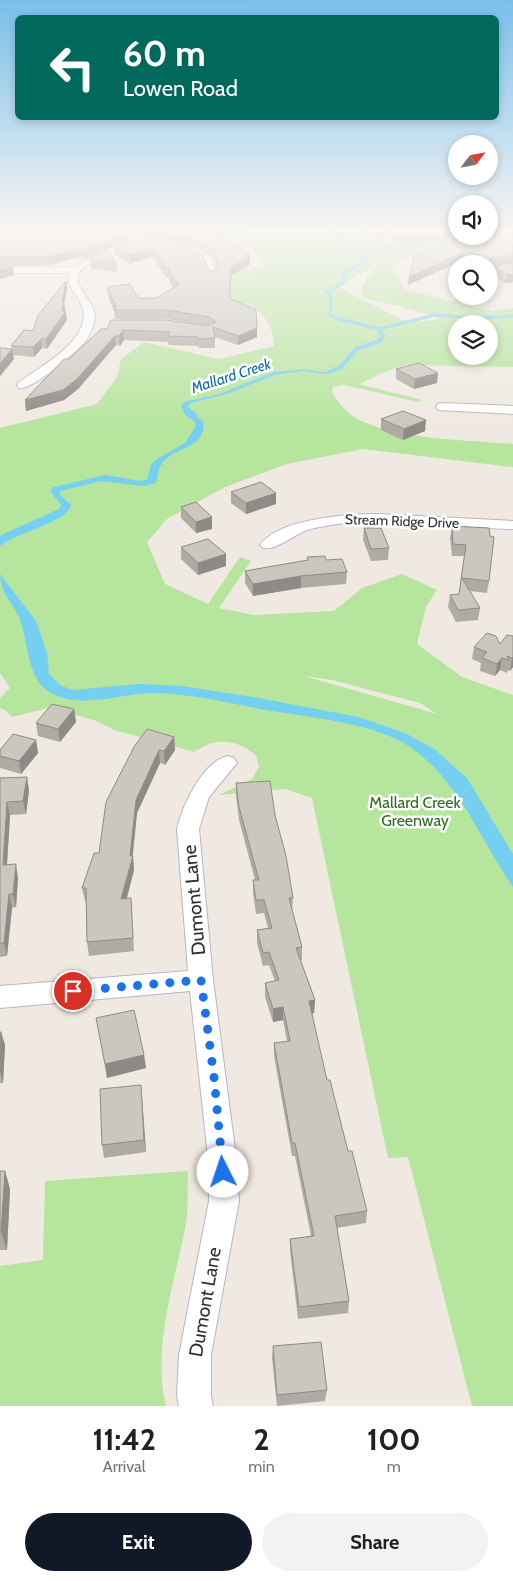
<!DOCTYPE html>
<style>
:root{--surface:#fff;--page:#f2f2f2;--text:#202124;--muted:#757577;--accent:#111827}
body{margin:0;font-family:Cabin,sans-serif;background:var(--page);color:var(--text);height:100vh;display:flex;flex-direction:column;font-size:19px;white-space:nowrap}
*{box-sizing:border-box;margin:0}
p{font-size:16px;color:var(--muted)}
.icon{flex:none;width:28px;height:28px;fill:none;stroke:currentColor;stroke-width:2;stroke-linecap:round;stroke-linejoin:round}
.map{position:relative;height:1406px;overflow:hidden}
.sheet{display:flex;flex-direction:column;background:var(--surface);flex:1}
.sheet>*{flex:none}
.top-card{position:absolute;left:15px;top:15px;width:484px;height:105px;border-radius:8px;box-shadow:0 2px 8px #0003;background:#00695c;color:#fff;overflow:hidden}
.needle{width:32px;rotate:58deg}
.tools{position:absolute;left:448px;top:135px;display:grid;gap:10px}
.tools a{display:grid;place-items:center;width:50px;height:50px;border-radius:50%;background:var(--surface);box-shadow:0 2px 8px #0003;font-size:25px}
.pin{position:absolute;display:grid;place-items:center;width:42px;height:42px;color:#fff;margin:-21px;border:2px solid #fff;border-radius:50%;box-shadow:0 1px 5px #0007}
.me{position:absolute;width:55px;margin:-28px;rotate:356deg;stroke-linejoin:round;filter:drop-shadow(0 0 4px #0008)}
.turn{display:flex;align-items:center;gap:18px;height:105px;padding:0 25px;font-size:22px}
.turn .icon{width:65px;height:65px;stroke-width:2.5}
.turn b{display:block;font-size:35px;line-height:42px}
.eta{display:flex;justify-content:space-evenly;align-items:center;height:85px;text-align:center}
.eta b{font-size:30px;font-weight:700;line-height:35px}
.cta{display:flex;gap:10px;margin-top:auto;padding:10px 25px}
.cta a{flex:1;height:58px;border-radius:30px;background:var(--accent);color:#fff;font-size:20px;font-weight:700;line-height:58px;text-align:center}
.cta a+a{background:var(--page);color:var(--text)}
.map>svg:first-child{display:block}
.green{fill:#b6e59e;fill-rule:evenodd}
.water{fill:#75cff0}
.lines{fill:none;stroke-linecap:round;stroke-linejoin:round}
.stream-far1{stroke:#75cff0;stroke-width:3}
.stream{stroke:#75cff0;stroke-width:4}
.street-casing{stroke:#b4b7c1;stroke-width:2}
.street{fill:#fff;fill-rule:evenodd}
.wall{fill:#afaba4;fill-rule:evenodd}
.shaded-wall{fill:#8e8b86}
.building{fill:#cbc7bf;stroke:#8e8b86}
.route{stroke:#1a73e8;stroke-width:9;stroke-dasharray:0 16.2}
.labels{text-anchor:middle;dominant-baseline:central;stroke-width:5;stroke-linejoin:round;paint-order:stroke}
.far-street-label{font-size:14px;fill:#2e2e2e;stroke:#fff}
.far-water-label{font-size:15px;font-style:italic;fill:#0d6fa3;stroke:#fff}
.park-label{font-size:16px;fill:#2c6e1b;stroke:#fff}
.near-street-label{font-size:19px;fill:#2e2e2e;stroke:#fff}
</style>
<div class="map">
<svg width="513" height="1406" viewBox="0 0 513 1406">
<rect width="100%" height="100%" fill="#efe9e1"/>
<path class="green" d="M 192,231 L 364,231 L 390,245 L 401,246 L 461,242 L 507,234 L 513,231 L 513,247 L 429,251 L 401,259 L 391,269 L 398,276 L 404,289 L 454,302 L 456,294 L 456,296 L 463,296 L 462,304 L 493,311 L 513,308 L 513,367 L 406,365 L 389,370 L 359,384 L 422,400 L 418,402 L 344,385 L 333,387 L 332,392 C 338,403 350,416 361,421 C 404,440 466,440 513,444 L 513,467 L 363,449 L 287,464 L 225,487 L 167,519 L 147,542 L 165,584 L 208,604 L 240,557 L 251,561 L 219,608 L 254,615 L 334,611 L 362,588 L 402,574 L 437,590 L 426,607 L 417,644 L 462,677 L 513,695 L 513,1406 L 472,1406 L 408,1157 L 388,1158 L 312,798 L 285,789 L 219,795 L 252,779 L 259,767 L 256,755 C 235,739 217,736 194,752 L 114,730 L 94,720 L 48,708 L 12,717 L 5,710 L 0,708 L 0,698 L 10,688 L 0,673 L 0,428 L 97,404 L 117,377 L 121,359 L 144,342 L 219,359 L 274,346 C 273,326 267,318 252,306 L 236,310 L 214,324 L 209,323 L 236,305 L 229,298 L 230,281 L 224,279 L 227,276 L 225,273 L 264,266 C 260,241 213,236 192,231 ZM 377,264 L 362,286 L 362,298 L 399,306 L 440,318 L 437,320 L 406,322 L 340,288 L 340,286 ZM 456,324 L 489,324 L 489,356 L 456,356 ZM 304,676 L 332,680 L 420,703 L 437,714 Z
M 188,1171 C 187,1190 189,1210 185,1228 C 174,1286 152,1347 166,1406 L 0,1406 L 0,1266 L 43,1260 L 45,1181 Z"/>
<path class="water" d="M 305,369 L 322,372 L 338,371 L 322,374 L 303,371 L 275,375 L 230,393 L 191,403 L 188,407 L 196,413 L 197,417 L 203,421 C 208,447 175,448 164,461 C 158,467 158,475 156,483 L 144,486 L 101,481 L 60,491 L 60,495 L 71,505 C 68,522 15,533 0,546 L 0,536 L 3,534 L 59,509 L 61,505 L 50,491 L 54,487 L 105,475 L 141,481 L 147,479 L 151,464 L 162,456 L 185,443 L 196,426 L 194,421 L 186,416 L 181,406 L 184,402 L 219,394 L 274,372 Z
M 0,574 L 36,621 L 47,652 L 49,674 L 60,685 L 72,690 L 139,684 L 182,686 L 259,698 L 358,717 L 405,733 L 434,749 L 467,778 L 513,854 L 513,887 C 478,837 457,774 402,742 C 366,722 307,717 266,710 C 228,703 189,693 150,693 C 119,694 83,709 53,694 C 46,690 40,686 37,679 C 26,660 27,637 19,617 C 11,600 0,593 0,574 Z"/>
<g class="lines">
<path class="stream-far1" d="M 330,231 L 345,239 L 365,260 L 343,275 L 345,282 L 327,292 L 331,297 L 330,314 L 335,318 L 379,329 L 382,334
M 354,247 L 387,248 L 456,242
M 379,329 L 435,315 L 478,318 L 513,316"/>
<path class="stream" d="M 329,372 L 341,367 L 356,349 L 380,341 L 383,335 L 381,333"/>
<g class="street-casing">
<path id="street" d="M 138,241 L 141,242 L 141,246 C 127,250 85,260 79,273 C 72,286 94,301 95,315 C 95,325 90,335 84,343 C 75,353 31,391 19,388 L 17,385 L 19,382 C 40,367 97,337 81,304 C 76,293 66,286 69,273 L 0,273 L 0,267 L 74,267 L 94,255 Z
M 180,246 L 196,250 L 212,259 L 217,276 L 215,278 L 209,278 L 205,262 L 190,254 L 177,251 L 177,247 Z
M 513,264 L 513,270 L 489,274 L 489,268 Z
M 442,403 L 513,406 L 513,414 L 438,410 L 436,407 L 438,404 Z
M 379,514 L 513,521 L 513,529 C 458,528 391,517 337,524 C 327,526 317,527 307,530 C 294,535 275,551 263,548 L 260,545 C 279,518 349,514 379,514 Z
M 227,756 L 234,758 L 237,763 L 209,797 L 199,829 L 213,980 L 236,1157 L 239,1201 L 211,1355 L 211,1396 L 213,1406 L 179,1406 L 177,1396 L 179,1355 L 209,1201 L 208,1157 L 190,991 L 0,1008 L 0,986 L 188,971 L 177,829 C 182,806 202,763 227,756 Z"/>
</g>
<use href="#street" class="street"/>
</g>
<path class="wall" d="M 118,231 L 203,231 L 249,256 L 250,265 L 231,276 L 230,298 L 257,337 L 238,345 L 215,337 L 215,348 L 199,348 L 199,346 L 169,345 L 168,342 L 124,340 L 120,346 L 116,345 L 78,389 L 64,400 L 26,411 L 25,400 L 69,359 L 107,329 L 209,326 L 167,319 L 115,319 L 114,311 L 108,296 L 107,287 L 138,298 L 156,298 L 174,288 L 169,282 L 169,277 L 166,277 L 152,256 L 130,264 L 115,255 L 114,247 L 106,249 L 103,248 L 103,250 L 84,259 L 82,256 L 49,265 L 0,266 L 0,235 L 130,234 L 130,242 L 117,246 L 165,241 ZM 168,242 L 196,248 L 214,258 L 217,269 L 216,271 L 209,271 Z
M 367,231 L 513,231 L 513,263 L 489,266 L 489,264 L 473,264 L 465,259 L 408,285 L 457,239 L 398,244 L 389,237 L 380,238 Z
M 90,261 L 116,263 L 117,272 L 91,269 Z
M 513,263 L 513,282 L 505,283 L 493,275 L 494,267 Z
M 66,281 L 67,290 L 64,303 L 67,320 L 47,349 L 42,348 L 34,357 L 13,355 L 14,359 L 0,376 L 0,348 L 12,349 L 11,346 L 33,331 Z
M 396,369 L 437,383 L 414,389 L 396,379 Z
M 381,419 L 425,431 L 403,440 L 381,430 Z
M 231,492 L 276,504 L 246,514 L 231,503 Z
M 181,507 L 212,517 L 212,529 L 196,533 L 181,518 Z
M 452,526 L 489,528 L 489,581 L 487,593 L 470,591 L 480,608 L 478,620 L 456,622 L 448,607 L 450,595 L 459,594 L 464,556 L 452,556 L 450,538 Z
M 364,528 L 389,548 L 388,560 L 371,561 L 363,540 Z
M 181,547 L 226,554 L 226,566 L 198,575 L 181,559 Z
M 307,557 L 326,560 L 347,572 L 346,584 L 301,588 L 253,596 L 245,583 L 245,571 L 307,560 Z
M 513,636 L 513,667 L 510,671 L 508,670 L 507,673 L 500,670 L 495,676 L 480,671 L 481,663 L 472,659 L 474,647 L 500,644 Z
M 74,709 L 76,722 L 60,742 L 38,736 L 36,723 Z
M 174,737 L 175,750 L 165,765 L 160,763 L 137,813 L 133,856 L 134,870 L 127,898 L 131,898 L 134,951 L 89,956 L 87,942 L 86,902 L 85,901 L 82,888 L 99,853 L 134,747 Z
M 36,740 L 38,753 L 21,774 L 0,768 L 0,750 Z
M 27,777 L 29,791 L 26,814 L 10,815 L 7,865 L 18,878 L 16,907 L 12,908 L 7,956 L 0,957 L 0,778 Z
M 236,783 L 275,815 L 293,898 L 292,911 L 302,947 L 302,960 L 300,960 L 315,1000 L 314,1013 L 311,1014 L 327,1080 L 348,1151 L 367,1211 L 366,1223 L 337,1228 L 349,1301 L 348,1313 L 298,1319 L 290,1251 L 290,1239 L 311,1236 L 295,1156 L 292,1156 L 274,1056 L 274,1043 L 287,1041 L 283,1020 L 273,1022 L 265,997 L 265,983 L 275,981 L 269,965 L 263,966 L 257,943 L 257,930 L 268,928 L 264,913 L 256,914 L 253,893 L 253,880 L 255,880 L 239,820 L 236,796 Z
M 96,1018 L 144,1055 L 146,1068 L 107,1078 Z
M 0,1032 L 1,1032 L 5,1045 L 3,1083 L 0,1083 Z
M 142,1098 L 146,1152 L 104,1158 L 102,1145 Z
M 0,1171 L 5,1171 L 10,1189 L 7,1250 L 0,1250 Z
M 273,1346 L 327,1390 L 325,1401 L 277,1406 L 272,1358 Z"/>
<path class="shaded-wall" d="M 0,231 L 15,231 L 0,233 Z
M 381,231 L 389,231 L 389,237 L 380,238 Z
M 456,231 L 456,236 L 479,236 L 479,237 L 398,244 L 399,236 Z
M 130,234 L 130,242 L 106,249 L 105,241 Z
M 103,242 L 103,250 L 84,259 L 83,250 Z
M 82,248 L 82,256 L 49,265 L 48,257 Z
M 151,248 L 152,256 L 130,264 L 130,255 Z
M 466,251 L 465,259 L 408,285 L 409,277 Z
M 245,253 L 249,253 L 249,257 L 250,256 L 250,265 L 231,276 L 230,307 L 231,267 Z
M 513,255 L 513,263 L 489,266 L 488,264 L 490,258 Z
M 13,266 L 14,275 L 0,279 L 0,270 Z
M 507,274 L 513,274 L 513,282 L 505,283 Z
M 66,281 L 67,290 L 64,303 L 67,320 L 47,349 L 46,339 L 62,302 Z
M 257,328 L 257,337 L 238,345 L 238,336 Z
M 123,330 L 124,340 L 120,346 L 119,336 Z
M 115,336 L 116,345 L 78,389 L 64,400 L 26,411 L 25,400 Z
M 41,339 L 42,348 L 34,357 L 33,347 Z
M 12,349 L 14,359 L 0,376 L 0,364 Z
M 438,373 L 437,383 L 414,389 L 415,379 Z
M 426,420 L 425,431 L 403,440 L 404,429 Z
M 276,493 L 276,504 L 246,514 L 246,503 Z
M 212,517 L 212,529 L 196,533 L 196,522 Z
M 226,554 L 226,566 L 198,575 L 198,563 Z
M 301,576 L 301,588 L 253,596 L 253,584 Z
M 513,657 L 513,667 L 510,671 L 512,658 Z
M 502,658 L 500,670 L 495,676 L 497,664 Z
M 74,709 L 76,722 L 60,742 L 58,729 Z
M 174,737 L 175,750 L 165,765 L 164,751 Z
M 36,740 L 38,753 L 21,774 L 19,761 Z
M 159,750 L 160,763 L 137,813 L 132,858 L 133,856 L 134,870 L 123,912 L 121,899 L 130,856 L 136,800 Z
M 27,777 L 29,791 L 26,814 L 23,801 Z
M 7,802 L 10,815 L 6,879 L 3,865 Z
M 16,864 L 18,878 L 16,907 L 13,894 Z
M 9,894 L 12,908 L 7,956 L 4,943 Z
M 315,1000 L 314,1013 L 308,1015 L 309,1001 Z
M 283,1007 L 283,1020 L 273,1022 L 273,1009 Z
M 1,1032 L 5,1045 L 3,1083 L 0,1071 Z
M 144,1055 L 146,1068 L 107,1078 L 105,1064 Z
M 141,1085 L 142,1098 L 146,1152 L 144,1140 Z
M 5,1171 L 10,1189 L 7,1250 L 1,1232 Z"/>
<path class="building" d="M 16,231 L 117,231 L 130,234 L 105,241 L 101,239 L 103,242 L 83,250 L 82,248 L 48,257 L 0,257 L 0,235 Z
M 153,231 L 203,231 L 223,237 L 249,253 L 245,253 L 250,256 L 231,267 L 229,298 L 256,310 L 257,328 L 238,336 L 213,327 L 215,338 L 199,339 L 198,337 L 168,336 L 170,332 L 123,330 L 119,336 L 115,336 L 77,379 L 63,390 L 25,400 L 64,359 L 69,359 L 101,329 L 107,329 L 111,320 L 166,320 L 208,326 L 216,322 L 209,317 L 167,310 L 114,310 L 116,306 L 107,287 L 130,284 L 138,298 L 156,298 L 180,284 L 174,281 L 169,273 L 169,269 L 166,268 L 151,248 L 130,255 L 114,247 L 146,239 L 167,241 L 203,255 L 209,271 L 216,271 L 219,267 L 214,250 L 196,240 Z
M 391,231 L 456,231 L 399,236 Z
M 489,231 L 513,231 L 513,255 L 490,258 L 488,263 L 466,251 L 409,277 L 414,257 L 463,236 L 489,236 Z
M 107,249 L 116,263 L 90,261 L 90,258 Z
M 513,263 L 513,274 L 507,274 L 494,267 Z
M 0,266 L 13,266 L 0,270 Z
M 66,281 L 62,302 L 64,302 L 62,311 L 66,311 L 46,339 L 41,339 L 33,347 L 11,346 L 24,330 L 33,331 L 38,315 Z
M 0,348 L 12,349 L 0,364 Z
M 419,363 L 438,373 L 415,379 L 396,369 Z
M 403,411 L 426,420 L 404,429 L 381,419 Z
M 261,482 L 276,493 L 246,503 L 231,492 Z
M 196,502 L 212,517 L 196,522 L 181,507 Z
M 452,526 L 489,528 L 490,536 L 494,537 L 489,581 L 462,578 L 480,608 L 458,610 L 450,595 L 459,594 L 466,545 L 453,544 Z
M 364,528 L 381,528 L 389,548 L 371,549 Z
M 208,539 L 226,554 L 198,563 L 181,547 Z
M 325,556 L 326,560 L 342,559 L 347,572 L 301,576 L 253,584 L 245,571 L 308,560 L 307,557 Z
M 487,633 L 496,636 L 500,644 L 507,635 L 513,636 L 513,657 L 512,658 L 507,656 L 509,660 L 502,658 L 497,664 L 482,658 L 487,652 L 474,647 Z
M 52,704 L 74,709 L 58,729 L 36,723 Z
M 147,729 L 174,737 L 164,751 L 159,750 L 136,800 L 130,856 L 133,856 L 121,899 L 131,898 L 133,938 L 87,942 L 86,888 L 82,888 L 94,853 L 99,853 L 106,802 L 134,747 Z
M 13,734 L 36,740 L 19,761 L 0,756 L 0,750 Z
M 27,777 L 23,801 L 7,802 L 3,865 L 16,864 L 13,894 L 9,894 L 4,943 L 0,943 L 0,778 Z
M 270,781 L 275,815 L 286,856 L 293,898 L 289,898 L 302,947 L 296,948 L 315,1000 L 309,1001 L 327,1080 L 330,1080 L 348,1151 L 352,1151 L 367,1211 L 335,1216 L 349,1301 L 299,1307 L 290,1239 L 314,1236 L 295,1143 L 292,1143 L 274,1043 L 290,1041 L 283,1007 L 273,1009 L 265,983 L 279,980 L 269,952 L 263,953 L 257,930 L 272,928 L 264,900 L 256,900 L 253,880 L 259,880 L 239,807 L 236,783 Z
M 134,1010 L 144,1055 L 105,1064 L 96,1018 Z
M 0,1032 L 1,1032 L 0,1061 Z
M 141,1085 L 144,1140 L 102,1145 L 100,1089 Z
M 0,1171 L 5,1171 L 1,1232 L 0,1232 Z
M 321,1342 L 327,1390 L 277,1395 L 273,1346 Z"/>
<linearGradient id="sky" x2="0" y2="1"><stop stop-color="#7abfeb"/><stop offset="0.54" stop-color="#f8f5f2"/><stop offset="1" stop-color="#f8f5f2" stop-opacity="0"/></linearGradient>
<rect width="513" height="427" fill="url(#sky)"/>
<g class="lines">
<path class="route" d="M 73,991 L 201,980 L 214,1077 L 223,1172"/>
</g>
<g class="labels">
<g class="far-street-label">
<text transform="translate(402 521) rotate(2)">Stream Ridge Drive</text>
</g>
<g class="far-water-label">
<text transform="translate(231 376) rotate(-18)">Mallard Creek</text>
</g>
<g class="park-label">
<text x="415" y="802">Mallard Creek<tspan x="415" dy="18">Greenway</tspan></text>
</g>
<g class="near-street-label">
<text transform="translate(194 900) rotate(-95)">Dumont Lane</text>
<text transform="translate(205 1302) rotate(-80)">Dumont Lane</text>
</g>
</g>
</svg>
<div class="tools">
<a><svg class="needle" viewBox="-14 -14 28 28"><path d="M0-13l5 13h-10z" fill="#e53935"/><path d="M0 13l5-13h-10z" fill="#757577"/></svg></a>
<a><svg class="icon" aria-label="sound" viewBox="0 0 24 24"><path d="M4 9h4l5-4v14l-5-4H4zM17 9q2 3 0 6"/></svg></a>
<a><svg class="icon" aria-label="search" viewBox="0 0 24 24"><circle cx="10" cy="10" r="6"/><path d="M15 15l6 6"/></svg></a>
<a><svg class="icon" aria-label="layers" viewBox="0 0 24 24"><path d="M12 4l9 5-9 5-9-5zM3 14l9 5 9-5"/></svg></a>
</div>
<div class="pin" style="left:73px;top:991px;background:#d93025"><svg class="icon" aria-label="arrive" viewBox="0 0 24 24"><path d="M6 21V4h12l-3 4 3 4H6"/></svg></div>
<svg class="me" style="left:223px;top:1172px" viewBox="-20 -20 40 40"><circle r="19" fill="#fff"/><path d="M0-13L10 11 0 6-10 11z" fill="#1a73e8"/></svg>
<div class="top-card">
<div class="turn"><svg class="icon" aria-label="left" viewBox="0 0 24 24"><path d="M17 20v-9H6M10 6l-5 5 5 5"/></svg><div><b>60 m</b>Lowen Road</div></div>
</div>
</div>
<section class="sheet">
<div class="eta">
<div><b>11:42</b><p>Arrival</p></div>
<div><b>2</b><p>min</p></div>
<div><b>100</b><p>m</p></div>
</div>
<div class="cta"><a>Exit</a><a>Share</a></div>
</section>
